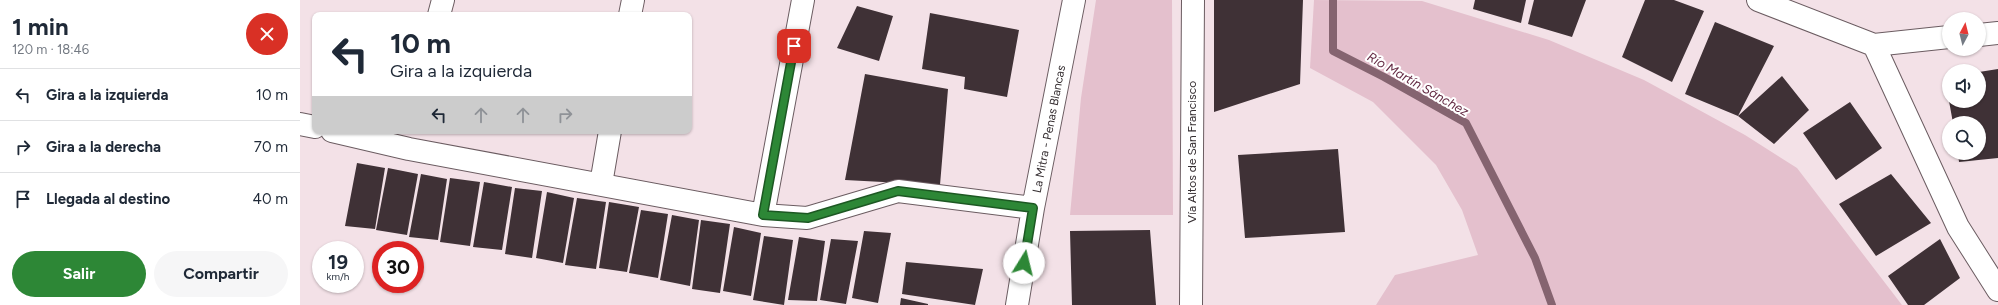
<!DOCTYPE html>
<html lang="es">
<meta charset="utf-8">
<style>
:root{--surface:#fff;--page:#f6f6f7;--text:#1f2937;--muted:#747a83;--line:#e0e1e3;--accent:#2d8736}
body{margin:0;font-family:Figtree,sans-serif;background:var(--page);color:var(--text);height:100vh;display:flex;flex-direction:column;font-size:15px;white-space:nowrap}
*{box-sizing:border-box;margin:0}
p{font-size:13px;color:var(--muted)}
.icon{flex:none;width:22px;height:22px;fill:none;stroke:currentColor;stroke-width:2;stroke-linecap:round;stroke-linejoin:round}
.map{position:relative;flex:1;overflow:hidden}
.details{display:flex;flex-direction:column;background:var(--surface);width:300px}
.details>*{flex:none}
.guide{position:absolute;left:12px;top:12px;width:380px;height:122px;border-radius:8px;box-shadow:0 1px 3px #0004;background:#fff;color:var(--text);overflow:hidden}
.needle{width:26px;rotate:7deg}
.fabs{position:absolute;left:1642px;top:12px;display:grid;gap:8px}
.fabs a{display:grid;place-items:center;width:44px;height:44px;border-radius:50%;background:var(--surface);box-shadow:0 1px 3px #0004;font-size:20px}
.speed{position:absolute;left:12px;top:241px;display:flex;gap:8px;font-size:20px;font-weight:700;text-align:center}
.speed>*{display:grid;place-content:center;width:52px;height:52px;border-radius:50%;background:var(--surface);box-shadow:0 1px 3px #0004;line-height:1}
.speed small{font-size:10px;font-weight:400}
.speed .limit{border:6px solid #d22;background:#fff;color:#111}
.pin{position:absolute;display:grid;place-items:center;width:34px;height:34px;color:#fff;margin:-17px;border-radius:8px;box-shadow:0 2px 6px #0006}
.me{position:absolute;width:44px;margin:-22px;rotate:9deg;stroke-linejoin:round;filter:drop-shadow(0 0 3px #0008)}
.turn{display:flex;align-items:center;gap:14px;height:84px;padding:0 12px;font-size:18px}
.turn .icon{width:52px;height:52px;stroke-width:2.5}
.turn b{display:block;font-size:28px;line-height:34px}
.lanes{display:flex;align-items:center;height:38px;padding:0 12px;background:#0003;justify-content:center;gap:20px;direction:ltr}
.lanes .off{opacity:.35}
.round{display:grid;place-items:center;flex:none;width:42px;height:42px;border-radius:21px;background:var(--page)}
.headline{display:flex;align-items:center;justify-content:space-between;height:68px;padding:0 12px}
h1{font-size:24px;font-weight:700;line-height:30px}
.primary-button{display:flex;gap:8px;margin-top:auto;padding:8px 12px}
.primary-button a{flex:1;height:46px;border-radius:24px;background:var(--accent);color:#fff;font-size:16px;font-weight:700;line-height:46px;text-align:center}
.primary-button a+a{background:var(--page);color:var(--text)}
ul{padding:0;list-style:none}
li{display:flex;align-items:center;gap:12px;height:52px;padding:0 12px;border-top:1px solid var(--line)}
li div{flex:1}
li b{display:block;font-size:15px}
li em{font-style:normal}
main{display:flex;flex:1;min-height:0}
.map>svg:first-child{display:block}
.green{fill:#e4c0cd}
.lines{fill:none;stroke-linecap:round;stroke-linejoin:round}
.stream{stroke:#856470;stroke-width:8}
.building{fill:#3f3136}
.minor-casing{stroke:#6b5c61;stroke-width:24}
.minor{stroke:#fff;stroke-width:22}
.route-casing{stroke:#1d5823;stroke-width:10}
.route{stroke:#2d8736;stroke-width:7}
.labels{text-anchor:middle;dominant-baseline:central;stroke-width:4;stroke-linejoin:round;paint-order:stroke}
.street-label{font-size:12px;fill:#362f32;stroke:#fff}
.water-label{font-size:13px;font-style:italic;fill:#642a43;stroke:#fff}
</style>
<main>
<section class="details">
<div class="headline"><div><h1>1 min</h1><p>120 m · 18:46</p></div><a class="round" style="background:#d93025;color:#fff"><svg class="icon" aria-label="close" viewBox="0 0 24 24"><path d="M6 6l12 12M18 6L6 18"/></svg></a></div>
<ul>
<li><svg class="icon" aria-label="left" viewBox="0 0 24 24"><path d="M17 20v-9H6M10 6l-5 5 5 5"/></svg><div><b>Gira a la izquierda</b></div><em>10 m</em></li>
<li><svg class="icon" aria-label="right" viewBox="0 0 24 24"><path d="M7 20v-9h11M14 6l5 5-5 5"/></svg><div><b>Gira a la derecha</b></div><em>70 m</em></li>
<li><svg class="icon" aria-label="arrive" viewBox="0 0 24 24"><path d="M6 21V4h12l-3 4 3 4H6"/></svg><div><b>Llegada al destino</b></div><em>40 m</em></li>
</ul>
<div class="primary-button"><a>Salir</a><a>Compartir</a></div>
</section>
<div class="map">
<svg width="1698" height="305" viewBox="0 0 1698 305">
<rect width="100%" height="100%" fill="#f3e1e7"/>
<path class="green" d="M 796,0 L 872,0 L 873,215 L 770,215 L 781,98 Z
M 1014,0 L 1122,1 L 1249,40 L 1344,80 L 1445,135 L 1497,168 L 1602,305 L 1076,305 L 1095,275 L 1178,255 L 1162,210 L 1136,165 L 1073,102 L 1010,68 Z"/>
<g class="lines">
<path class="stream" d="M 1033,0 L 1033,51 L 1084,77 L 1166,123 L 1235,258 L 1252,305"/>
</g>
<path class="building" d="M 914,0 L 1003,0 L 1000,84 L 914,112 Z
M 1175,0 L 1226,0 L 1221,23 L 1173,9 Z
M 1234,0 L 1286,0 L 1272,37 L 1228,24 Z
M 1345,0 L 1374,0 L 1404,11 L 1372,82 L 1322,57 Z
M 557,6 L 593,16 L 579,61 L 537,48 Z
M 630,13 L 719,30 L 707,97 L 664,89 L 665,77 L 622,69 Z
M 1415,22 L 1474,46 L 1438,116 L 1385,94 Z
M 1698,69 L 1698,158 L 1659,162 L 1658,153 L 1679,153 L 1679,123 L 1653,123 L 1649,101 L 1679,101 L 1679,72 Z
M 565,74 L 648,89 L 640,185 L 545,180 Z
M 1482,76 L 1509,110 L 1474,144 L 1438,116 Z
M 1550,102 L 1582,148 L 1536,180 L 1503,133 Z
M 1038,149 L 1045,232 L 945,238 L 938,155 Z
M 57,163 L 85,168 L 75,229 L 45,226 Z
M 88,168 L 118,174 L 107,235 L 76,230 Z
M 121,174 L 147,179 L 138,240 L 109,237 Z
M 1591,174 L 1631,223 L 1576,256 L 1539,204 Z
M 150,178 L 180,182 L 170,246 L 140,242 Z
M 184,182 L 212,187 L 202,250 L 173,247 Z
M 215,188 L 242,191 L 232,258 L 205,254 Z
M 247,192 L 274,198 L 263,263 L 236,258 Z
M 277,198 L 306,202 L 296,269 L 265,265 Z
M 309,202 L 339,207 L 327,272 L 299,268 Z
M 341,210 L 368,214 L 358,278 L 329,273 Z
M 372,215 L 399,220 L 390,286 L 360,280 Z
M 401,220 L 430,224 L 420,293 L 392,289 Z
M 434,227 L 461,233 L 451,296 L 423,291 Z
M 850,230 L 856,305 L 772,305 L 770,231 Z
M 564,231 L 591,233 L 578,303 L 552,298 Z
M 464,236 L 493,240 L 484,305 L 453,300 Z
M 499,237 L 525,241 L 517,301 L 488,300 Z
M 531,239 L 558,241 L 546,304 L 520,300 Z
M 1640,239 L 1660,278 L 1624,305 L 1608,305 L 1588,276 Z
M 606,262 L 683,269 L 675,305 L 602,294 Z
M 601,298 L 628,304 L 628,305 L 600,305 Z"/>
<g class="lines">
<g class="minor-casing">
<path id="minor" d="M 1458,0 L 1574,45 L 1649,37
M 139,15 L 143,0
M 330,15 L 333,0
M 1679,35 L 1698,33
M 1574,45 L 1658,227 L 1698,290
M 0,124 L 15,127
M 32,131 L 109,149 L 463,215 L 507,218 L 598,191 L 733,208
M 301,184 L 310,131
M 463,215 L 503,0
M 717,305 L 733,208 L 774,0
M 891,305 L 893,0"/>
</g>
<use href="#minor" class="minor"/>
</g>
<g class="lines">
<g class="route-casing">
<path id="route" d="M 494,46 L 463,215 L 508,218 L 598,191 L 733,208 L 724,263"/>
</g>
<use href="#route" class="route"/>
</g>
<g class="labels">
<g class="street-label">
<text transform="translate(749 129) rotate(-79)">La Mitra - Penas Blancas</text>
<text transform="translate(892 152) rotate(-90)">Vía Altos de San Francisco</text>
</g>
<g class="water-label">
<text transform="translate(1118 84) rotate(30)">Río Martín Sánchez</text>
</g>
</g>
</svg>
<div class="fabs">
<a><svg class="needle" viewBox="-14 -14 28 28"><path d="M0-13l5 13h-10z" fill="#e53935"/><path d="M0 13l5-13h-10z" fill="#747a83"/></svg></a>
<a><svg class="icon" aria-label="sound" viewBox="0 0 24 24"><path d="M4 9h4l5-4v14l-5-4H4zM17 9q2 3 0 6"/></svg></a>
<a><svg class="icon" aria-label="search" viewBox="0 0 24 24"><circle cx="10" cy="10" r="6"/><path d="M15 15l6 6"/></svg></a>
</div>
<div class="speed"><div>19<small>km/h</small></div><div class="limit">30</div></div>
<div class="pin" style="left:494px;top:46px;background:#d93025"><svg class="icon" aria-label="arrive" viewBox="0 0 24 24"><path d="M6 21V4h12l-3 4 3 4H6"/></svg></div>
<svg class="me" style="left:724px;top:263px" viewBox="-20 -20 40 40"><circle r="19" fill="#fff"/><path d="M0-13L10 11 0 6-10 11z" fill="#2d8736"/></svg>
<div class="guide">
<div class="turn"><svg class="icon" aria-label="left" viewBox="0 0 24 24"><path d="M17 20v-9H6M10 6l-5 5 5 5"/></svg><div><b>10 m</b>Gira a la izquierda</div></div>
<div class="lanes"><svg class="icon" aria-label="left" viewBox="0 0 24 24"><path d="M17 20v-9H6M10 6l-5 5 5 5"/></svg><svg class="icon off" aria-label="ahead" viewBox="0 0 24 24"><path d="M12 20V5M6 11l6-6 6 6"/></svg><svg class="icon off" aria-label="ahead" viewBox="0 0 24 24"><path d="M12 20V5M6 11l6-6 6 6"/></svg><svg class="icon off" aria-label="right" viewBox="0 0 24 24"><path d="M7 20v-9h11M14 6l5 5-5 5"/></svg></div>
</div>
</div>
</main>
